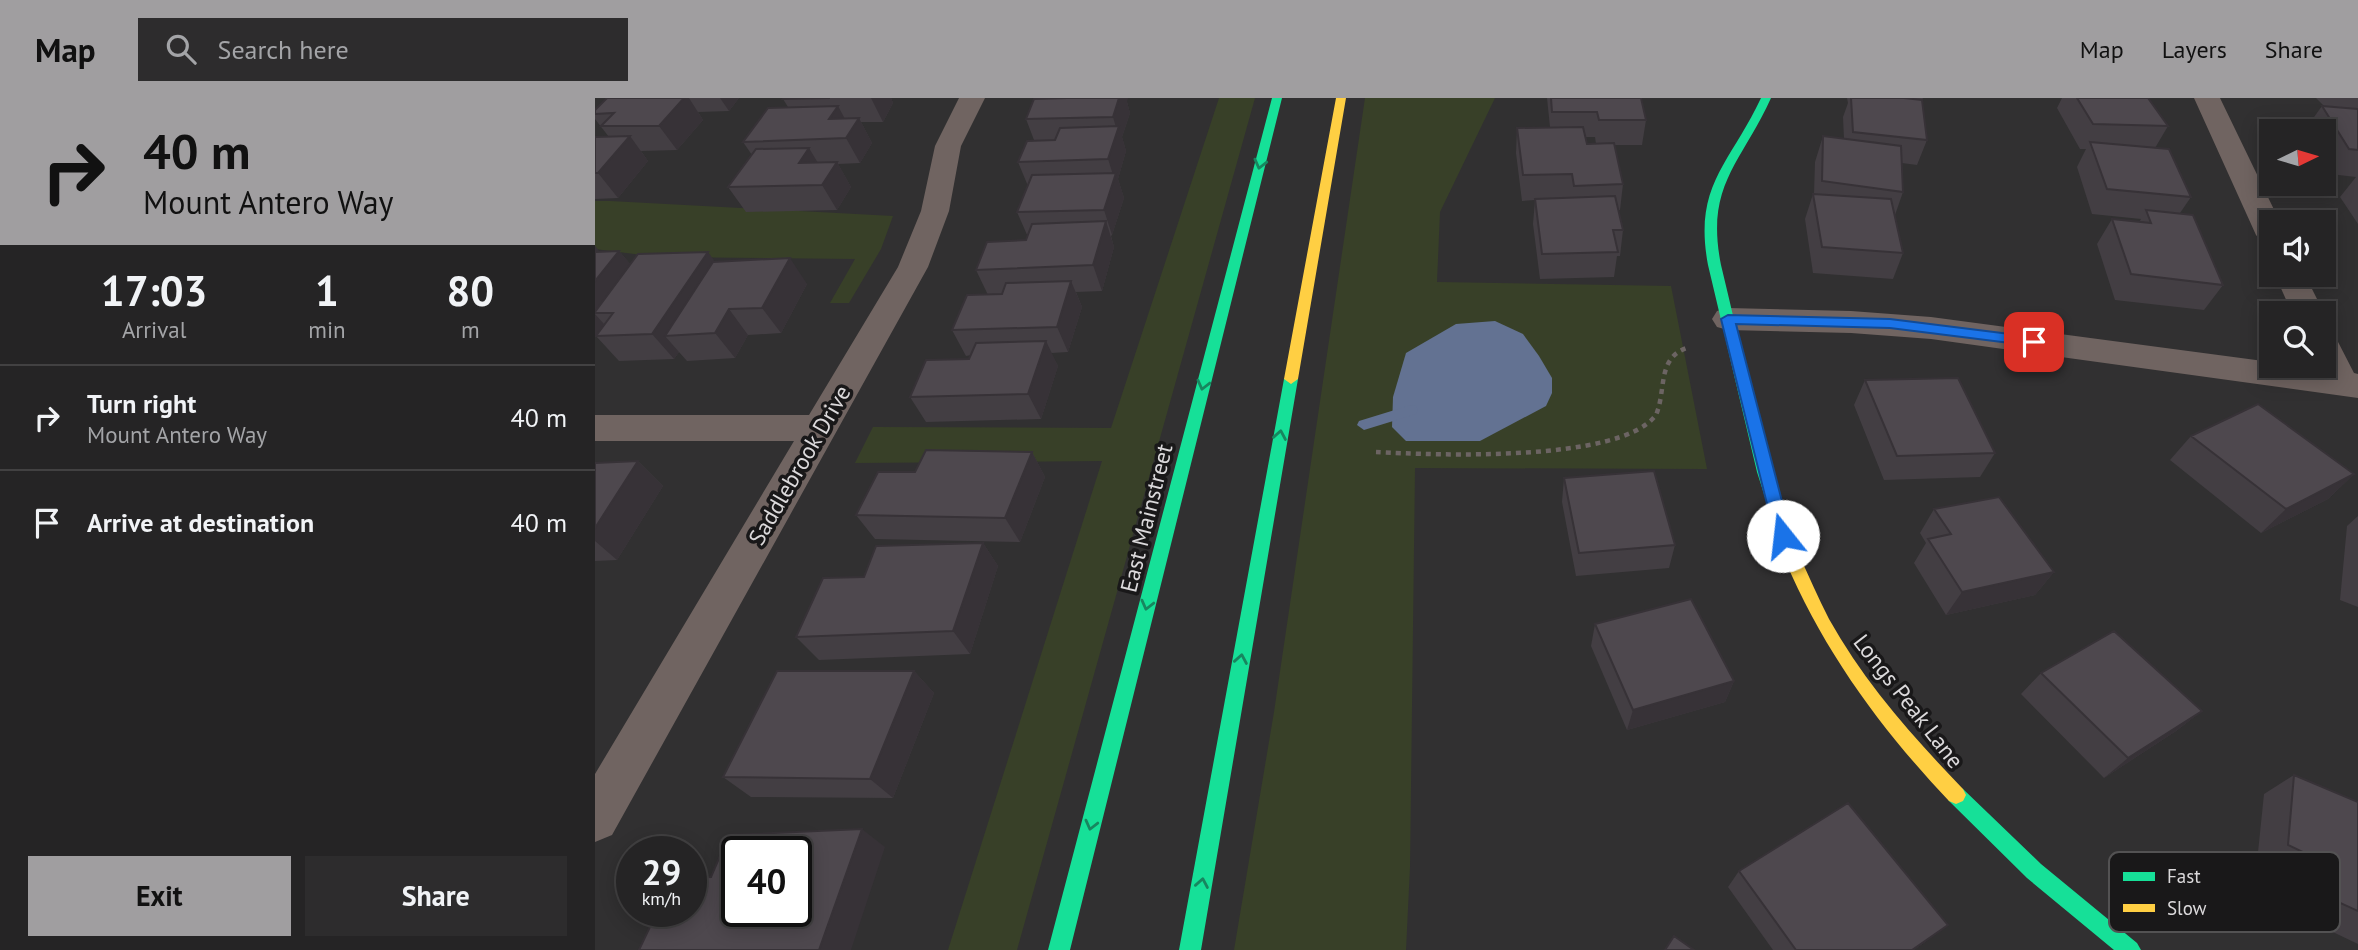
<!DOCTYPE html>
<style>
:root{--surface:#252425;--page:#2d2c2d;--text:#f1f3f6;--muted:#a3a4a7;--line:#424142;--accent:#a09ea0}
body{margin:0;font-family:"PT Sans",sans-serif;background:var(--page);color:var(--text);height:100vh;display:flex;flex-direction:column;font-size:26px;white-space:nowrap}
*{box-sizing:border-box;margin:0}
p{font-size:23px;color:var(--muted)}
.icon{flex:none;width:38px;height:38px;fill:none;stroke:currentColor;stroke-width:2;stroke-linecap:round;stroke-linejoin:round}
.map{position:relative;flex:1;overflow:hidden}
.side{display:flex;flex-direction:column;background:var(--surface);width:595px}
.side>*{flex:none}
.top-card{background:#a09ea0;color:#111;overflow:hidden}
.needle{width:46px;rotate:85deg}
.controls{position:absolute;left:1664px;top:21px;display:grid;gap:14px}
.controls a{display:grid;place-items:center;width:77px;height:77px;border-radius:0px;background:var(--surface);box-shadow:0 4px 18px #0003,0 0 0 2px var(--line);font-size:35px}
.speed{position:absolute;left:21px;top:738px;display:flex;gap:14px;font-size:35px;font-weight:700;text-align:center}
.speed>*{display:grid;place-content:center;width:91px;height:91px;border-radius:50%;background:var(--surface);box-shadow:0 4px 18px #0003,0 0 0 2px var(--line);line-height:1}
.speed small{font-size:18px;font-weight:400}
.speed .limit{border:4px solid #111;border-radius:10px;background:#fff;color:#111}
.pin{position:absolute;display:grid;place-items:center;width:60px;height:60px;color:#fff;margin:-30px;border-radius:14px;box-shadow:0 4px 10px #0006}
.me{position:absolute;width:77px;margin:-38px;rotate:344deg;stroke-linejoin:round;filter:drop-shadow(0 0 5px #0008)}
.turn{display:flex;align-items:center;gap:24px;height:147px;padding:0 28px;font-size:32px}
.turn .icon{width:91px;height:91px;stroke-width:2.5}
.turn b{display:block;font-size:49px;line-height:60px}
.eta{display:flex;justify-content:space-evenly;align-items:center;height:119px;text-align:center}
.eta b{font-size:42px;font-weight:800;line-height:49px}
.action{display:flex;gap:14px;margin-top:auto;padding:14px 28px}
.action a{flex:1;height:80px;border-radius:0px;background:var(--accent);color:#111;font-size:28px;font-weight:800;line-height:80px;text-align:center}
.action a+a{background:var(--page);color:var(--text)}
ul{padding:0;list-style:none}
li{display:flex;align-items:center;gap:21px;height:105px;padding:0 28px;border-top:2px solid var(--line)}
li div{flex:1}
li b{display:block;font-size:26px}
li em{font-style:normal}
header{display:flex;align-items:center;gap:42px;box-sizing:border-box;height:98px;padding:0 35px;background:var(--accent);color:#111}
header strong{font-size:33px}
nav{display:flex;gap:38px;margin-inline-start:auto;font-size:24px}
.search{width:490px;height:63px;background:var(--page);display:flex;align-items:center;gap:18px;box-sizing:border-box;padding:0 24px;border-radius:0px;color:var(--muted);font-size:26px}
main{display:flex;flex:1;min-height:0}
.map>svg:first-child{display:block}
.green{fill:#384028}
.water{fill:#637292}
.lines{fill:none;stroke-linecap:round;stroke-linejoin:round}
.stream{fill:#637292;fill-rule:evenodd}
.path{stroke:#6c6463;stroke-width:4.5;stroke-dasharray:5 5;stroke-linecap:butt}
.street{fill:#706461;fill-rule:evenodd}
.fast{fill:#16e098;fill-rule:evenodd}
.slow{fill:#ffcf43;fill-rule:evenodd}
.wall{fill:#433e43;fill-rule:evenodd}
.shaded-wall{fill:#373237}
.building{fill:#4e484e;stroke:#373237;stroke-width:2;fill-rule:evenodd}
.oneway{stroke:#17865f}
.route{fill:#1a73e8;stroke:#114b97;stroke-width:2}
.labels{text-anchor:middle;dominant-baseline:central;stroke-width:7;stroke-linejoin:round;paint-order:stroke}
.street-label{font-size:23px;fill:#dbd9db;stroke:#191819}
.key{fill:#191819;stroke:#535253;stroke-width:2}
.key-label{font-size:19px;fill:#dbd9db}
</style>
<header>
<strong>Map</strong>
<div class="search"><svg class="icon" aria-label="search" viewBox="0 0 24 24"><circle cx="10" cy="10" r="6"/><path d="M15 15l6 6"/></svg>Search here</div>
<nav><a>Map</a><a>Layers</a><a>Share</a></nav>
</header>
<main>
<section class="side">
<div class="top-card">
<div class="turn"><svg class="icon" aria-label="right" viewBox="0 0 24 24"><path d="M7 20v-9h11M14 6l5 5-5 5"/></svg><div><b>40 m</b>Mount Antero Way</div></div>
</div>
<div class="eta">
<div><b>17:03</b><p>Arrival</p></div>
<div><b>1</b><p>min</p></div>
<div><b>80</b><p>m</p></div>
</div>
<ul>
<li><svg class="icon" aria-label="right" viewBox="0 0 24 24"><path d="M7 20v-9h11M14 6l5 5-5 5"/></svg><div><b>Turn right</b><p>Mount Antero Way</p></div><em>40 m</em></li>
<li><svg class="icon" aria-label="arrive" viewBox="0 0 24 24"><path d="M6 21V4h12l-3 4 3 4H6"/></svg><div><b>Arrive at destination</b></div><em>40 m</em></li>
</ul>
<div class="action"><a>Exit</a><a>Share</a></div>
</section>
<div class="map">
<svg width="1763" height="852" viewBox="0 0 1763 852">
<rect width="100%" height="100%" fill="#313031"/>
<path class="green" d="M 624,0 L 660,0 L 422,852 L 353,852 L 507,363 L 260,365 L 278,329 L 516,330 Z
M 770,0 L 900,0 L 845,114 L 842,184 L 1076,188 L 1112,371 L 820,370 L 815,769 L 811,852 L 639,852 L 679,614 Z
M 0,103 L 15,103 L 298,118 L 286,151 L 254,205 L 235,205 L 260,161 L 63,159 L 0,151 Z"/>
<path class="water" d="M 900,223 L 928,236 L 944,258 L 957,280 L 957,295 L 951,308 L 885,343 L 811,343 L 797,329 L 798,299 L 811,255 L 861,226 Z"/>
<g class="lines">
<path class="stream" d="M 816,307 L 821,308 L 823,312 L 821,316 L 769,332 L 762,327 L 764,323 Z"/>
<path class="path" d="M 781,354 C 839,357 1025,365 1061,317 C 1072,291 1061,258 1095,249"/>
<path class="street" d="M 364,0 L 390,0 L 366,48 L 354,113 L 333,169 L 17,737 L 0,744 L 0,676 L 199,343 L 0,343 L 0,317 L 214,317 L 303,169 L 326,113 L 340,48 Z
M 1599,0 L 1625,0 L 1685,124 L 1676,124 L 1676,146 L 1666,143 L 1661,137 Z
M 1680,177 L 1710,177 L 1729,215 L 1697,215 Z
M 1133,210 L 1256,213 L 1336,219 L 1676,264 L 1676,268 L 1723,271 L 1722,268 L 1729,268 L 1729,237 L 1741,240 L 1759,275 L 1763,276 L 1763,300 L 1336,241 L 1256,235 L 1133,232 L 1122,229 L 1117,221 L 1122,213 Z"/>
<path class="fast" d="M 677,0 L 687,0 L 475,852 L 453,852 Z
M 1166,0 L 1176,0 C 1146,66 1110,87 1126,167 C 1150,266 1170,366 1206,462 L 1204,467 L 1192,467 L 1190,462 L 1162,374 L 1113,167 C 1098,87 1135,66 1166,0 Z
M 696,276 L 703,281 L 606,852 L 584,852 L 689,281 Z
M 1361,688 L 1368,691 L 1446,766 L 1542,845 L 1546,852 L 1519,852 L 1432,780 L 1354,703 L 1351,697 L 1354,691 Z"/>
<path class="slow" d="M 741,0 L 751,0 L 703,281 L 696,286 L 689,281 Z
M 1198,455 L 1204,457 C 1214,478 1223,500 1234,521 C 1269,584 1318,639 1368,691 L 1371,697 L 1368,703 L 1361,706 L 1354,703 C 1286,631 1229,554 1190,462 L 1192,457 Z"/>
</g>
<path class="wall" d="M 12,0 L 144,0 L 134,13 L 103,14 L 108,22 L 82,52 L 46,53 L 53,63 L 23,100 L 0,101 L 0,39 L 14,39 L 0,21 L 0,12 Z
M 189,0 L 296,0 L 298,5 L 288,24 L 266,24 L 277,45 L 265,65 L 243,66 L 256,89 L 242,112 L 151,114 L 133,89 L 157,57 L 148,44 L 193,9 L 188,1 Z
M 952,0 L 1046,0 L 1051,22 L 1047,47 L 1019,47 L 1028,86 L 1025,112 L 1023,112 L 1028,132 L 1025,158 L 1022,158 L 1019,179 L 945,181 L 938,126 L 940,102 L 927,103 L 921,55 L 922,30 L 955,29 ZM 991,39 L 1000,39 L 1001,46 L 992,46 Z
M 1252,0 L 1328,0 L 1327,2 L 1332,42 L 1322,67 L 1307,65 L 1308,94 L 1300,117 L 1308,155 L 1298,181 L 1218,175 L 1210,121 L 1218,96 L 1219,96 L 1220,64 L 1228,38 L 1249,41 L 1248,19 L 1253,5 Z
M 1467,0 L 1482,0 L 1573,28 L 1560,50 L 1596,99 L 1585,115 L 1628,187 L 1609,212 L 1520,202 L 1502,146 L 1517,121 L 1544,124 L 1546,121 L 1497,116 L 1482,69 L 1491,51 L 1485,51 L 1462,10 Z
M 1721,0 L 1763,0 L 1763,126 L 1745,99 L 1761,79 L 1735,76 L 1729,66 L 1729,33 L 1709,33 L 1727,8 L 1729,8 Z
M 532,4 L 535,15 L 527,39 L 531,53 L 523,81 L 529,100 L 517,137 L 516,138 L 519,149 L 507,193 L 481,194 L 487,209 L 473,254 L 456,255 L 463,268 L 446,321 L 331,324 L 315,299 L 374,261 L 376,257 L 371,258 L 357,232 L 393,197 L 381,172 L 431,142 L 433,139 L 422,114 L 433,88 L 423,64 L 439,42 L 431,21 Z
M 0,148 L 4,154 L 24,153 L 36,167 L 121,164 L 212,186 L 186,235 L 153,237 L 140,260 L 92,263 L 84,254 L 79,261 L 24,263 L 1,238 L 9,226 L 0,238 Z
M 1270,282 L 1400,355 L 1385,379 L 1289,382 L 1259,307 Z
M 1596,338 L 1759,376 L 1733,401 L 1666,435 L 1575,362 Z
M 437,354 L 450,379 L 425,444 L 280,441 L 261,417 L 320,374 Z
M 43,363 L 68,388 L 22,462 L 0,463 L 0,365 Z
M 969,380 L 1080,447 L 1074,470 L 981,478 L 967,404 Z
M 1339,411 L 1459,474 L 1440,497 L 1351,517 L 1319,465 L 1331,445 L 1325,435 Z
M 1763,418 L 1763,509 L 1745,502 L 1752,428 Z
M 388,445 L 403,468 L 375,556 L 224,562 L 201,539 L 269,479 Z
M 1000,526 L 1139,583 L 1130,604 L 1032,632 L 996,548 Z
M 319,573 L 339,595 L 298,700 L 156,699 L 128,679 Z
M 1446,575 L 1607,613 L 1581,633 L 1509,680 L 1426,596 Z
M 1699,677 L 1763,704 L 1763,846 L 1696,814 L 1698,781 L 1662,764 L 1669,696 Z
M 1144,773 L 1353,827 L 1319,852 L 1178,852 L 1133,789 Z"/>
<path class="shaded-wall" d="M 89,0 L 94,0 L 108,22 L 82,52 L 64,28 Z
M 125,0 L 144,0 L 134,13 Z
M 276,0 L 296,0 L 298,5 L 288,24 Z
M 524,0 L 533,0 L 532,4 L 535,15 L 527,39 L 531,53 L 523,81 L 529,100 L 517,137 L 509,112 L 519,80 L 513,61 L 522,33 L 518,19 Z
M 243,8 L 256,32 L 264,20 L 277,45 L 265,65 L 251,40 L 234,21 Z
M 35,38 L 53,63 L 23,100 L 3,75 Z
M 214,50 L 229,75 L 204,65 Z
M 242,64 L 256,89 L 242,112 L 227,87 Z
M 511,123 L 519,149 L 507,193 L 498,167 Z
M 0,148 L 14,165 L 24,153 L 46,178 L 0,215 Z
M 113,154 L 132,180 L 70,238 L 84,254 L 79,261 L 57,236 Z
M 195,160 L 212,186 L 186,235 L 167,210 Z
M 476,183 L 487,209 L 473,254 L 462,229 Z
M 134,211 L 153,237 L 140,260 L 120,235 Z
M 0,216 L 9,226 L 0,238 Z
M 451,243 L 463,268 L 446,321 L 433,296 Z
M 437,354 L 450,379 L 425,444 L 410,420 Z
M 43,363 L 68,388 L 22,462 L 0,443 L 0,430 Z
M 1759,376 L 1733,401 L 1666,435 L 1691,411 Z
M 388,445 L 403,468 L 375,556 L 358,533 Z
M 1459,474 L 1440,497 L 1351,517 L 1367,494 Z
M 319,573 L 339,595 L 298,700 L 275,681 Z
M 1139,583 L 1130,604 L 1032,632 L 1038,612 Z
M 1607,613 L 1581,633 L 1509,680 L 1533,660 Z
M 267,731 L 290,749 L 256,852 L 224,852 Z
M 1353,827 L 1319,852 L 1317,852 Z"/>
<path class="building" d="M 12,0 L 89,0 L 64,28 L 6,28 L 19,15 L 0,16 L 0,12 Z
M 189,0 L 235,0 L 188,1 Z
M 472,0 L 524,0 L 518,19 L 431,21 L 439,1 Z
M 956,0 L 1046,0 L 1051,22 L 1004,22 L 1002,14 L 957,14 Z
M 1256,0 L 1309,0 L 1327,2 L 1332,42 L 1258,34 Z
M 1482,0 L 1553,0 L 1573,28 L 1498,26 Z
M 243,8 L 234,21 L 264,20 L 251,40 L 148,44 L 173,10 Z
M 1727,8 L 1763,11 L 1763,52 L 1754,51 Z
M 524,28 L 513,61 L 423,64 L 432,43 L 460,42 L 465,30 Z
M 988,29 L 992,46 L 1019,45 L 1028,86 L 979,88 L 977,76 L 928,77 L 922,30 Z
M 35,38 L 3,75 L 0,75 L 0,39 Z
M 1228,38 L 1306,48 L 1308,94 L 1227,83 Z
M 1495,44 L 1574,51 L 1596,99 L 1512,91 Z
M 214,50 L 204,65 L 242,64 L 227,87 L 133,89 L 161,51 Z
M 521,75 L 509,112 L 422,114 L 437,77 Z
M 1218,96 L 1296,101 L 1308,155 L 1227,149 Z
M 1020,98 L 1028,132 L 1018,132 L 1023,154 L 947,156 L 940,101 Z
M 1551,112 L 1598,117 L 1628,187 L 1536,176 L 1517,121 L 1556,125 Z
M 511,123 L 498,167 L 381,172 L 392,144 L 431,142 L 437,126 Z
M 24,153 L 0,183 L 0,154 Z
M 113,154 L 57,236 L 1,238 L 18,215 L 0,215 L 0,214 L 43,156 Z
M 195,160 L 167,210 L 134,211 L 120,235 L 70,238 L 118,164 Z
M 476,183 L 462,229 L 357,232 L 372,197 L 407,196 L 411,185 Z
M 451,243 L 433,296 L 315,299 L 331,262 L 374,261 L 381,245 Z
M 1363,280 L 1400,355 L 1302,358 L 1270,282 Z
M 1663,306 L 1759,376 L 1691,411 L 1596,338 Z
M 331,352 L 437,354 L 410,420 L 261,417 L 283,374 L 320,374 Z
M 43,363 L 0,430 L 0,365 Z
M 1059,373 L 1080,447 L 984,455 L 969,380 Z
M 1404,399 L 1459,474 L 1367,494 L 1333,441 L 1356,436 L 1339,411 Z
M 388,445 L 358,533 L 201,539 L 228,480 L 269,479 L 281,448 Z
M 1096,501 L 1139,583 L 1038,612 L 1000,526 Z
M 1519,533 L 1607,613 L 1533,660 L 1446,575 Z
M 182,573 L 319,573 L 275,681 L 128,679 Z
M 1699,677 L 1763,704 L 1763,813 L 1730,798 L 1731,765 L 1693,747 Z
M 1253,705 L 1353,827 L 1317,852 L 1201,852 L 1144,773 Z
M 267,731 L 224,852 L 44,852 L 62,814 L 96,814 L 96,780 L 116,779 L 134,737 ZM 142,754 L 201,754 L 201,814 L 142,814 Z
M 1079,838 L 1099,852 L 1070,852 Z"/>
<defs><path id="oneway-chevron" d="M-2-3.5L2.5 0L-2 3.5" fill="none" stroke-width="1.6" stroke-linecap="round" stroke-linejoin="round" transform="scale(1.75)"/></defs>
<g class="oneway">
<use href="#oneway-chevron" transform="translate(665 66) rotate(104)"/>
<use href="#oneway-chevron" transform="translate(608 287) rotate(104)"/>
<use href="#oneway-chevron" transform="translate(685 337) rotate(-80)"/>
<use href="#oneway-chevron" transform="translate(552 507) rotate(104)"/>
<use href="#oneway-chevron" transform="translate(646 561) rotate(-80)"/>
<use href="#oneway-chevron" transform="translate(496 727) rotate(104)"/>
<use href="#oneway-chevron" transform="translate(607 785) rotate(-80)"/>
</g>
<path class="route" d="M 1133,217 L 1295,221 L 1439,239 L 1446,244 L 1439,248 L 1295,230 L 1141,226 L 1196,438 L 1188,444 L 1180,438 L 1126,221 Z"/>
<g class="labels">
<g class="street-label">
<text transform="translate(204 367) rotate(-60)">Saddlebrook Drive</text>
<text transform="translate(551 420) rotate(-76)">East Mainstreet</text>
<text transform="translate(1314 603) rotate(52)">Longs Peak Lane</text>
</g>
</g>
<rect x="1514" y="754" width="231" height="80" rx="10" class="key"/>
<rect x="1528" y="774" width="32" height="9" fill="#16e098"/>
<rect x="1528" y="806" width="32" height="8" fill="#ffcf43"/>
<g class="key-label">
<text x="1572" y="785">Fast</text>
<text x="1572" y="817">Slow</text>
</g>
</svg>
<div class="controls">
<a><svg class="needle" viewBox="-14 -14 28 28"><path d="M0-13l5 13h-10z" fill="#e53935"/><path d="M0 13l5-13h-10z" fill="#a3a4a7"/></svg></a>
<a><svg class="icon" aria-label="sound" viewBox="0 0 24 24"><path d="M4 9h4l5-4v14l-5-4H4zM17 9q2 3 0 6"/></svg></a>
<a><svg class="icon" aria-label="search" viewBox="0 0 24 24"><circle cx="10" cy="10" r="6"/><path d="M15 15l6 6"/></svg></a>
</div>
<div class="speed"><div>29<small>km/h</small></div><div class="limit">40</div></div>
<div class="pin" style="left:1439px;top:244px;background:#d93025"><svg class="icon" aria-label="arrive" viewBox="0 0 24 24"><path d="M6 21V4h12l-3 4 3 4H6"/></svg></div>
<svg class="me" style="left:1188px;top:438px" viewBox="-20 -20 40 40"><circle r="19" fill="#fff"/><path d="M0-13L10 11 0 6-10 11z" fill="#1a73e8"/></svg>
</div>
</main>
